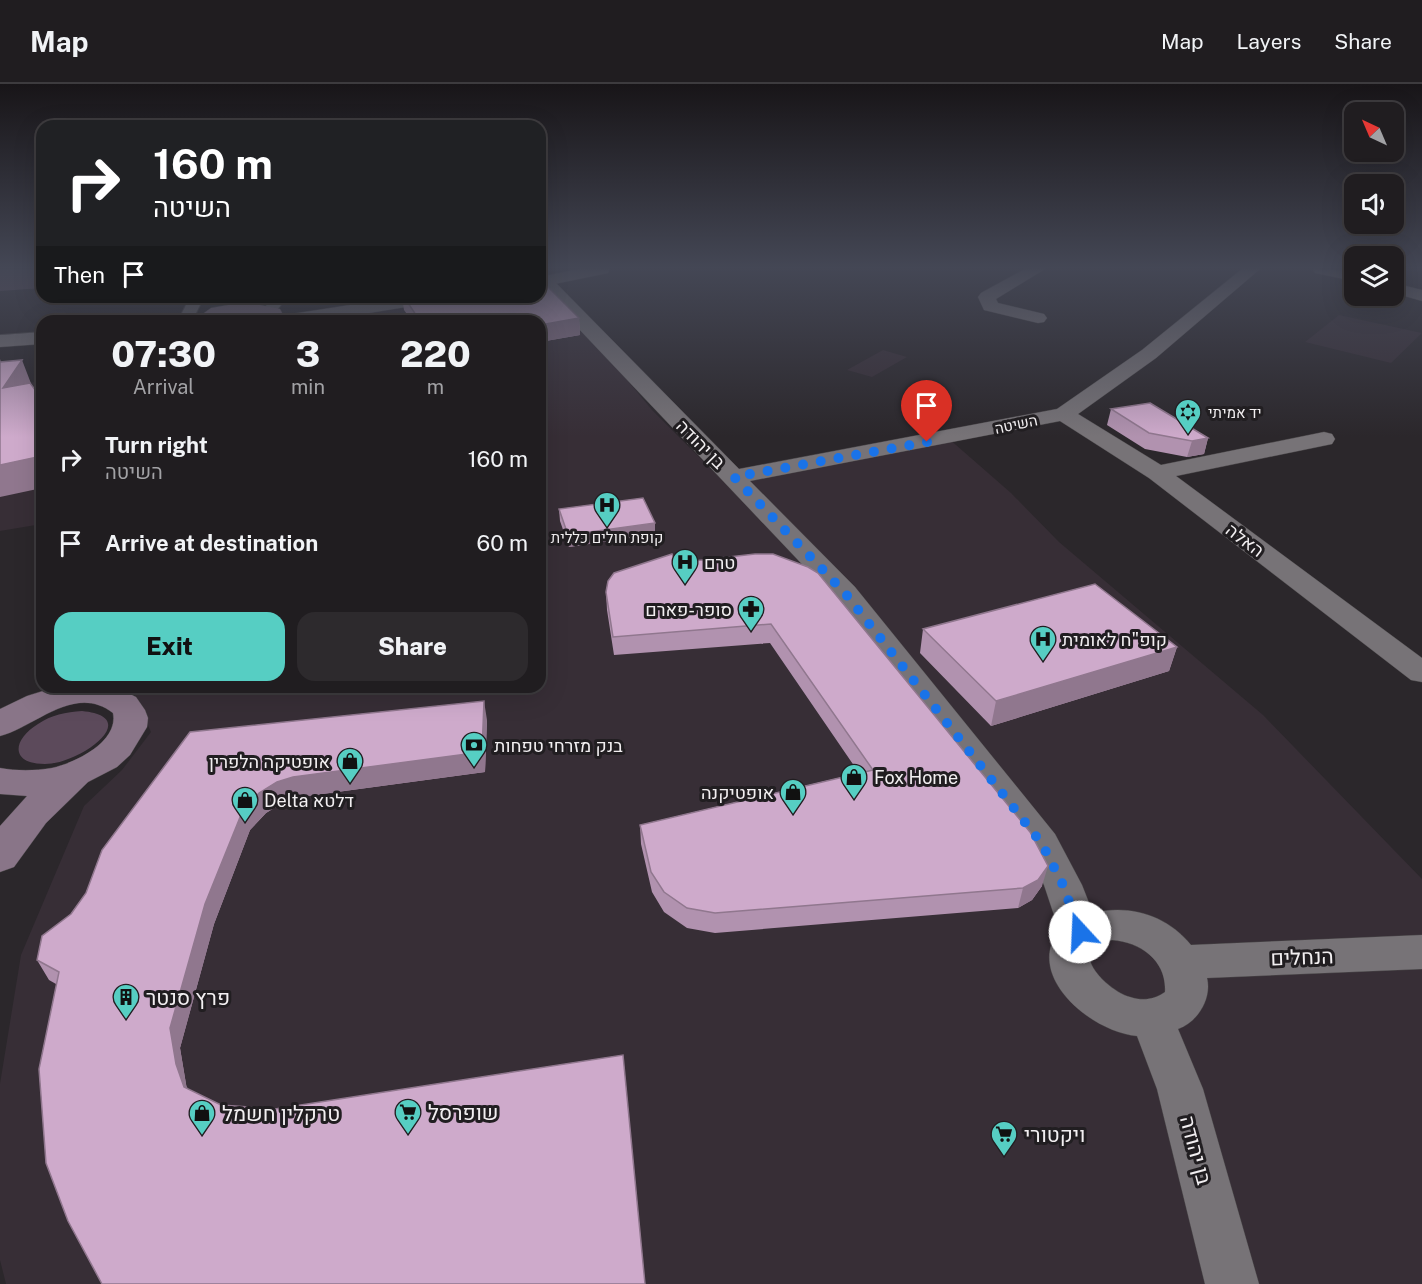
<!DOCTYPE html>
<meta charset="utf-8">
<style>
:root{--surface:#201d20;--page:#2d2a2d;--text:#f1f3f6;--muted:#a2a2a5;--line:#3d3b3e;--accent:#56cec3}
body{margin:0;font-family:"Public Sans",Heebo,sans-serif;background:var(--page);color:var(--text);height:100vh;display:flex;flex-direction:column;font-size:22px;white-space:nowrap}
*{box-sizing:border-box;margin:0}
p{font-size:20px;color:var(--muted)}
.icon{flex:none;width:33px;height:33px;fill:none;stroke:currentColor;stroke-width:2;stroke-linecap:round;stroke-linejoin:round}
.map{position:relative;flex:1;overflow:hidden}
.drawer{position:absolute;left:36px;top:231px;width:510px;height:378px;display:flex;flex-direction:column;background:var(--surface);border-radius:18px;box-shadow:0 6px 24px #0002,0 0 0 2px var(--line)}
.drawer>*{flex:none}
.hud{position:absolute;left:36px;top:36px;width:510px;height:183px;border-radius:18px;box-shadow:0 6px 24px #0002,0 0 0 2px var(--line);background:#202124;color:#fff;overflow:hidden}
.needle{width:39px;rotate:316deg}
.buttons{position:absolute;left:1344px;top:18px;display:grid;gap:12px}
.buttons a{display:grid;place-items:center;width:60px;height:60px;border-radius:12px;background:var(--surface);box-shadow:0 6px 24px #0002,0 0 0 2px var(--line);font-size:30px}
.pin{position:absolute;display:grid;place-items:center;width:51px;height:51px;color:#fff;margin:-62px -26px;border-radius:50% 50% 50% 0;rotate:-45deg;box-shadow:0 0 6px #0007}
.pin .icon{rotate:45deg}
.me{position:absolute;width:66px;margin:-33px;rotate:340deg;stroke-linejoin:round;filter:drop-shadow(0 0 4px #0008)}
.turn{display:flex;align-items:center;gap:21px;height:126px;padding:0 18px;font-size:27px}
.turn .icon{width:78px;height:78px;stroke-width:2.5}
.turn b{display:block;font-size:42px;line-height:51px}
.then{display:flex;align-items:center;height:57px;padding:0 18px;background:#0003;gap:12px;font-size:22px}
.eta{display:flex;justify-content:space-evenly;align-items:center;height:102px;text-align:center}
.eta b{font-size:36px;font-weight:800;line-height:42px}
.cta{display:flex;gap:12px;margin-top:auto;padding:12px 18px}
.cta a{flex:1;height:69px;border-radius:18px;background:var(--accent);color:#111;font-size:24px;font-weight:800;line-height:69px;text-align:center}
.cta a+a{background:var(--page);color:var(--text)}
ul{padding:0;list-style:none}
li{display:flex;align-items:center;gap:18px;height:84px;padding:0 18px}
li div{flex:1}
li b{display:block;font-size:22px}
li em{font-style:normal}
header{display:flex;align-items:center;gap:36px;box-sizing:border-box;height:84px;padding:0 30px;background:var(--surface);border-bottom:2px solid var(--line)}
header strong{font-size:28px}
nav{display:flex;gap:33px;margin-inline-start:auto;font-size:21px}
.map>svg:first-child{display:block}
.built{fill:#372e36}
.green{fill:#5c4a5b}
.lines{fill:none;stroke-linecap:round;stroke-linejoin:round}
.pedestrian-casing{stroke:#494648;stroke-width:2}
.minor-casing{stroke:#494648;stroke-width:1}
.tertiary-casing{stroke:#494648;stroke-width:1}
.secondary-casing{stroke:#494648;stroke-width:1}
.pedestrian{fill:#777377;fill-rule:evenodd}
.minor{fill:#777377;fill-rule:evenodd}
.tertiary{fill:#777377;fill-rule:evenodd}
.secondary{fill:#897588;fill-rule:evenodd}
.wall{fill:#b192af}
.shaded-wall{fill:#90778e}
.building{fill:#ceaacb;stroke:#90778e;stroke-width:1.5}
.route{stroke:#1a73e8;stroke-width:10;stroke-dasharray:0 18}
.labels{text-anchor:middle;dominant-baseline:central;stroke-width:6;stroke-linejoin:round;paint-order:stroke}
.far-poi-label{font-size:15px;fill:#f2eff1;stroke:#211e21;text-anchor:start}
.far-street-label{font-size:15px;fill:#f2eff1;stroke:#211e21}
.street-label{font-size:18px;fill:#f2eff1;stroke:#211e21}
.poi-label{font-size:18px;fill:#f2eff1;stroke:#211e21;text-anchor:start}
.near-street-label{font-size:21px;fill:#f2eff1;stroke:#211e21}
.near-poi-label{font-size:21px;fill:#f2eff1;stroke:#211e21;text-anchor:start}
</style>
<header>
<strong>Map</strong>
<nav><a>Map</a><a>Layers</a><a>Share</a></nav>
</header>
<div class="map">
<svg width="1422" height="1200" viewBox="0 0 1422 1200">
<rect width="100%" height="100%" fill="#2b272b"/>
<path class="built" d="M 474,213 L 540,213 L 549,216 L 619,286 L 652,326 L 724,398 L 948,354 L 1011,409 L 1059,458 L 1263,631 L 1422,795 L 1422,1200 L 6,1200 L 0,1176 L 0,1000 L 21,871 L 84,722 L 122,686 L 151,648 L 131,603 L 540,603 L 540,237 L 303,237 Z
M 1339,231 L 1422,249 L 1391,279 L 1305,258 Z
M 883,266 L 907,273 L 872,293 L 847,286 Z
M 37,298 L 25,318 L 42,317 L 42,440 L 0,447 L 0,301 Z"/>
<path class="green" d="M 0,185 L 42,185 L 42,204 L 0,207 Z
M 82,627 C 145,633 79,680 45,680 C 10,680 12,656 38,640 C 51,631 66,628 82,627 Z"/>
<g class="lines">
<g class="pedestrian-casing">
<path id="pedestrian" d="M 190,213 L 204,213 L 192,237 L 178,237 Z
M 273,213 L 287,213 L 274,230 L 264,230 L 262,227 Z"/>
</g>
<g class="minor-casing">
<path id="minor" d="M 1025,185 L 1045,185 L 996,215 L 998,219 L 1044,230 L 1047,234 L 1044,238 L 1038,239 L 984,226 L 978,213 L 981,209 Z
M 1242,185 L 1260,185 L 1156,274 L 1078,330 L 1161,381 L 1324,348 L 1332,350 L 1335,355 L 1332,360 L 1176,392 L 1422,574 L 1422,598 L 1411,596 L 1149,394 L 1060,337 L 750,397 L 855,503 L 1055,750 L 1082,801 L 1093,829 C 1129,820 1167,831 1191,861 L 1422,851 L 1422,885 L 1207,894 C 1212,914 1198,938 1178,945 L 1203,1005 L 1259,1200 L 1205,1200 L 1157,1005 L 1137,952 C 1092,948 1024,893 1059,846 L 1044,801 L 1027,767 L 835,515 L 540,204 L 540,194 L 548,194 L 556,199 L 739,385 L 1057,325 L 1142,266 ZM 1112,856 C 1141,858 1167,877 1165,908 C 1154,916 1142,917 1130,913 C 1116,910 1082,883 1091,866 C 1095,859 1105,858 1112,856 Z"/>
</g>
<g class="tertiary-casing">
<path id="tertiary" d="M 579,185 L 610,185 L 608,189 L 540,203 L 540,193 Z
M 1313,185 L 1354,187 L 1354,197 L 1315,189 Z
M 1394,199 L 1422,206 L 1422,217 L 1394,209 Z
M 402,213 L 446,213 L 443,217 L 437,218 L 320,237 L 276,237 L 278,233 L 285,231 Z
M 42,248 L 42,260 L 0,263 L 0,251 Z"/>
</g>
<g class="secondary-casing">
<path id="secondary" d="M 246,218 L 280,225 L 284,233 L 282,237 L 263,237 L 265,233 C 242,223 233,234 213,237 C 206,238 199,237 193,237 L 211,224 Z
M 56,603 L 110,603 L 124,607 L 136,613 L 145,626 L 148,634 L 147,643 L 130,671 L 117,683 L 88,698 L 46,739 L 14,783 L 0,788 L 0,742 L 27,712 L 0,710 L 0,684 C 17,687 34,687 52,684 C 75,679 119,658 113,629 C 75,599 35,643 0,652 L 0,625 L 27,612 Z"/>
</g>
<use href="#pedestrian" class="pedestrian"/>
<use href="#minor" class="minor"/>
<use href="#tertiary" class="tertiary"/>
<use href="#secondary" class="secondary"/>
</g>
<path class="wall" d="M 402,213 L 540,213 L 579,234 L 580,251 L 540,258 L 540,237 L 412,237 L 404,226 Z
M 1111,325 L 1208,354 L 1204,370 L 1187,373 L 1145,365 L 1107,341 Z
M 559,425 L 655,439 L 655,450 L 569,463 L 560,437 Z
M 755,470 L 1042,802 L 1032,816 L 1018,824 L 715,849 L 687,844 L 664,828 L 652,808 L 641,760 L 640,741 L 859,689 L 770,559 L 614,571 L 607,526 L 606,508 L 676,479 Z
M 923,545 L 1177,563 L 1169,587 L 991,642 L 920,569 Z
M 487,636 L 485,688 L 300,713 L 284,718 L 266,729 L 250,746 L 214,840 L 180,964 L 186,1000 L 102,1200 L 56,900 L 49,896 L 37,876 L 86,809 L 102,766 Z"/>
<path class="shaded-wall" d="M 579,234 L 580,251 L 540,258 L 540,241 Z
M 0,275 L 9,295 L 22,276 L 32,302 L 3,304 Z
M 1208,354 L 1204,370 L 1187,373 L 1192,357 Z
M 42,372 L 42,404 L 0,413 L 0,381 Z
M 655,439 L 655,450 L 569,463 L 568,451 Z
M 1177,563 L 1169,587 L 991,642 L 996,617 Z
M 484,617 L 487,636 L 485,688 L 300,713 L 284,718 L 266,729 L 250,746 L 214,840 L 180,964 L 186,1000 L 194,1023 L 184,1003 L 176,980 L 170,944 L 205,820 L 243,726 L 259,709 L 277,698 Z
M 1048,782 L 1042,802 L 1032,816 L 1018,824 L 1023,804 Z"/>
<path class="building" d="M 540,195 L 579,234 L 540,241 L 540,237 L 420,237 L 404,213 L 540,213 Z
M 22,276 L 3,304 L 30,299 L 42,315 L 42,372 L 0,381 L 0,278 Z
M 1150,319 L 1208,354 L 1192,357 L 1149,349 L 1111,325 Z
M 643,414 L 655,439 L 568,451 L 559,425 Z
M 672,470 L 676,479 L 755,470 L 773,470 L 808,483 L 818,489 L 1030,748 L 1048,782 L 1038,796 L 1023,804 L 715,829 L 687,824 L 664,808 L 651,788 L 640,741 L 873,686 L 771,540 L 613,553 L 606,508 L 608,497 L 614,489 Z
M 1095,500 L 1177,563 L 996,617 L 923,545 Z
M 484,617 L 482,668 L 293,693 L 277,698 L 259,709 L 243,726 L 205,820 L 170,944 L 176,980 L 184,1003 L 221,1021 L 275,1025 L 623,971 L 645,1200 L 102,1200 L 68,1137 L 46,1079 L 39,985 L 59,888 L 37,876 L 42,852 L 71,830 L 86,809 L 102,766 L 190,648 Z"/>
<linearGradient id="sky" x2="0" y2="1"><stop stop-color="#181518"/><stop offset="0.52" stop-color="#444755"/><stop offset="1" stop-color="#444755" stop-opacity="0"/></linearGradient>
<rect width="1422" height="353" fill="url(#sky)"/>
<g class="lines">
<path class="route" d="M 927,358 L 734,393 L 845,509 L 1042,760 L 1063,801 L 1080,848"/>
</g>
<defs>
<g id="synagogue-pin" transform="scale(1.35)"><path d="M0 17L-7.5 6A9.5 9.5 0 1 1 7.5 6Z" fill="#56cec3" stroke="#211e21"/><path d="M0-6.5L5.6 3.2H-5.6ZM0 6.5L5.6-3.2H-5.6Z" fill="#111"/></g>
<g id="hospital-pin" transform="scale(1.35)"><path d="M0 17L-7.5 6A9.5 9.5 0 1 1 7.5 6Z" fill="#56cec3" stroke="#211e21"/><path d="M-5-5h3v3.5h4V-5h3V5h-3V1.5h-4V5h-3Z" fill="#111"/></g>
<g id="pharmacy-pin" transform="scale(1.35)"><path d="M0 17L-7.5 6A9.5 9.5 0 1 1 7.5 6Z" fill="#56cec3" stroke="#211e21"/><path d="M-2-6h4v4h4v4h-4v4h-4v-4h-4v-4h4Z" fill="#111"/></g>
<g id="bank-pin" transform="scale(1.35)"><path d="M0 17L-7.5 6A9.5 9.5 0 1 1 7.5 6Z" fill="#56cec3" stroke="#211e21"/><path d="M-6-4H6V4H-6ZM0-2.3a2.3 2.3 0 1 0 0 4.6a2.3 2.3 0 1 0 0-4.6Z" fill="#111"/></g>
<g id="shop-pin" transform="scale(1.35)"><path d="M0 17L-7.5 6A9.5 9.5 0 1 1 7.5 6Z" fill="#56cec3" stroke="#211e21"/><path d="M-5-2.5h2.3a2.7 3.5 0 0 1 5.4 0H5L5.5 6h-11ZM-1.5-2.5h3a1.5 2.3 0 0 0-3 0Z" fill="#111"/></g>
<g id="building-pin" transform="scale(1.35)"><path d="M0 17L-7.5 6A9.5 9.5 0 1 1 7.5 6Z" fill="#56cec3" stroke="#211e21"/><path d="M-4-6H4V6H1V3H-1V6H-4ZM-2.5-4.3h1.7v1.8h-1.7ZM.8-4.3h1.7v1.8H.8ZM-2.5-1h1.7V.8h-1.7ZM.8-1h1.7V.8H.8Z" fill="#111"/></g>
<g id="supermarket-pin" transform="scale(1.35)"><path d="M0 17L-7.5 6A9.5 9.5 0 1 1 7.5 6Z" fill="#56cec3" stroke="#211e21"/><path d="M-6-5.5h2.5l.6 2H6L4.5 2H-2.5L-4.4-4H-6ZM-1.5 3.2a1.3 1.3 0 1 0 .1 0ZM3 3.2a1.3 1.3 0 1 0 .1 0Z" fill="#111"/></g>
</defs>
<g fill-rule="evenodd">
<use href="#synagogue-pin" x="1188" y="328"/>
<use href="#hospital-pin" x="607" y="421"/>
<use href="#hospital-pin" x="685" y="478"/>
<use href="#pharmacy-pin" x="751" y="525"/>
<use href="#hospital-pin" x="1043" y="555"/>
<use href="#bank-pin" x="474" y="661"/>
<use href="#shop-pin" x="350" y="677"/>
<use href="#shop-pin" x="854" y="693"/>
<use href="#shop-pin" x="793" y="708"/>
<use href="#shop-pin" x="245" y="716"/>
<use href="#building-pin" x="126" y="913"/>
<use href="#supermarket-pin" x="408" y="1028"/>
<use href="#shop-pin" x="202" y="1029"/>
<use href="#supermarket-pin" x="1004" y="1050"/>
</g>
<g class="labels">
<g class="far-poi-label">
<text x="1208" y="328">יד אמיתי</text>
<text x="607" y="453" text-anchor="middle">קופת חולים כללית</text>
</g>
<g class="far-street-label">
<text transform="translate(1016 340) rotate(-12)">השיטה</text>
</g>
<g class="street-label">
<text transform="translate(701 360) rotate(45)">בן יהודה</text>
<text transform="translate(1245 456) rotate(37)">האלה</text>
</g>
<g class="poi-label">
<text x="704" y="478">טרם</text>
<text x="732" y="525" text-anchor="end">סופר-פארם</text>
<text x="1062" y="555">קופ"ח לאומית</text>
<text x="494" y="661">בנק מזרחי טפחות</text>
<text x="330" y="677" text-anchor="end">אופטיקה הלפרין</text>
<text x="874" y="693">Fox Home</text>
<text x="774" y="708" text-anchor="end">אופטיקנה</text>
<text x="264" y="716">Delta דלטא</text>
</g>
<g class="near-street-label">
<text transform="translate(1302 873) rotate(-2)">הנחלים</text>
<text transform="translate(1196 1066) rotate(75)">בן יהודה</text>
</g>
<g class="near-poi-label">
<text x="146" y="913">פרץ סנטר</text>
<text x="428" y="1028">שופרסל</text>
<text x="222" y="1029">טרקלין חשמל</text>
<text x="1024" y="1050">ויקטורי</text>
</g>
</g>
</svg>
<div class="buttons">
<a><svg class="needle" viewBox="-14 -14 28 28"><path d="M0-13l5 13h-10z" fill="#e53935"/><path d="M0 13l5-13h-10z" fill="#a2a2a5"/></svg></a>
<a><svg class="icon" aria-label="sound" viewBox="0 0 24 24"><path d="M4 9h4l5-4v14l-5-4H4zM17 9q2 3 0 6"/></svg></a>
<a><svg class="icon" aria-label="layers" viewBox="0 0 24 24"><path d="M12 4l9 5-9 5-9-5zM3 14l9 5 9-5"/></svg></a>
</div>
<div class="pin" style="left:927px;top:358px;background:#d93025"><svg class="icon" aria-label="arrive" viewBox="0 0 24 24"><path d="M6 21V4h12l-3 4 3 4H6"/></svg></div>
<svg class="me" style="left:1080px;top:848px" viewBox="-20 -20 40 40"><circle r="19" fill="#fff"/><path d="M0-13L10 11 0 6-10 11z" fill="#1a73e8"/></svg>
<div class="hud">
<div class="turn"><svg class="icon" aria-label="right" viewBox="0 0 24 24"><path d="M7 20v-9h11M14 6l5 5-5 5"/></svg><div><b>160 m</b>השיטה</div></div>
<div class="then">Then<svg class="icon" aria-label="arrive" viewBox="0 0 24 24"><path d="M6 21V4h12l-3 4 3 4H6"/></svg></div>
</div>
<section class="drawer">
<div class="eta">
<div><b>07:30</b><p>Arrival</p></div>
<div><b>3</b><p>min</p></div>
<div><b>220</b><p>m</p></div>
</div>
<ul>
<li><svg class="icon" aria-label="right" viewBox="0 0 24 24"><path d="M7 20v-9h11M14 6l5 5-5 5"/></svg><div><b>Turn right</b><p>השיטה</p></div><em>160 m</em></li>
<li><svg class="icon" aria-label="arrive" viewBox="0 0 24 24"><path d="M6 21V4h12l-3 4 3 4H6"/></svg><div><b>Arrive at destination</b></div><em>60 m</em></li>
</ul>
<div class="cta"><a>Exit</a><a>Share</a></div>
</section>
</div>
